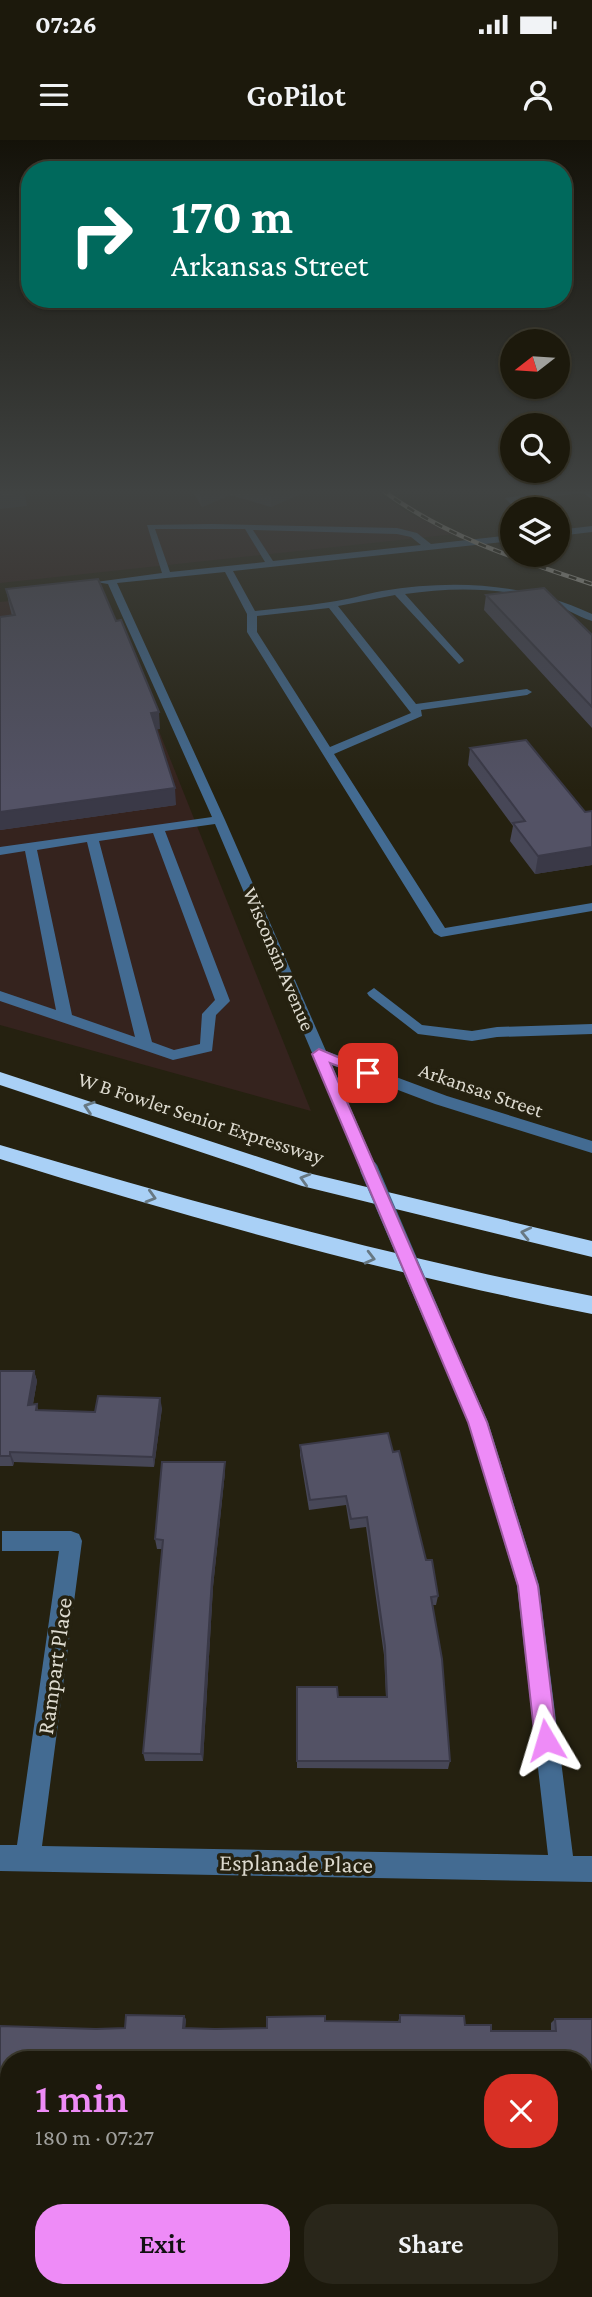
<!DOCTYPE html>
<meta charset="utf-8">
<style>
:root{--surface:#1c190c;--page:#29261a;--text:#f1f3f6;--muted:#a0a09d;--line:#3a382d;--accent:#ee8bf7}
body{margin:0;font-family:"Crimson Pro",serif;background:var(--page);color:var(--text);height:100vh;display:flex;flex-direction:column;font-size:26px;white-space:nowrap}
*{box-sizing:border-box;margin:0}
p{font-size:23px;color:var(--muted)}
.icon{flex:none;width:38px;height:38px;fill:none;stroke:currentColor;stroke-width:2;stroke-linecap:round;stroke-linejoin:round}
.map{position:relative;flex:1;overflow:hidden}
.details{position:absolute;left:0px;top:1911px;width:593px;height:247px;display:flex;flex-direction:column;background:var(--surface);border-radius:28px 28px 0 0;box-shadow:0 2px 5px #0004,0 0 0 2px var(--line)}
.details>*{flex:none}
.top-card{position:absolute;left:21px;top:21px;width:551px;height:147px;border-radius:28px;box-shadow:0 2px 5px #0004,0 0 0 2px var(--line);background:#00695c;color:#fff;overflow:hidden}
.needle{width:46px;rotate:253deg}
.controls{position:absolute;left:500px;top:189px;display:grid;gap:14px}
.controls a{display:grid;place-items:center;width:70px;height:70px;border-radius:50%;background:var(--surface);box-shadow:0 2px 5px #0004,0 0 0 2px var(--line);font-size:35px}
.pin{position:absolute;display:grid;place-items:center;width:60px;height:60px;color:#fff;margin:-30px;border-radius:14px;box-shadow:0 4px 10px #0006}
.me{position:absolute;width:77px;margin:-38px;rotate:353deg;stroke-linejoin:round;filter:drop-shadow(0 0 5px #0008)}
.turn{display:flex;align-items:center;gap:24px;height:147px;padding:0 35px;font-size:32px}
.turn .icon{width:91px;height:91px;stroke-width:2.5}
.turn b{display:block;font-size:49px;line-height:60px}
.round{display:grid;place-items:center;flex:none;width:74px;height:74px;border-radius:28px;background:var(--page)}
.summary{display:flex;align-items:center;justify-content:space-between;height:119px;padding:0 35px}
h1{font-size:42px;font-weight:600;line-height:52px;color:var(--accent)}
.action{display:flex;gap:14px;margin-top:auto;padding:14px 35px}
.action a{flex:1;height:80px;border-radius:28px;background:var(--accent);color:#111;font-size:28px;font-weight:600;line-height:80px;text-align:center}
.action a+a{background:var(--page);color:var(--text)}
.status{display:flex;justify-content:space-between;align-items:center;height:49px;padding:0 35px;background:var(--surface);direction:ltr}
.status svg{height:19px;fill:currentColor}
header{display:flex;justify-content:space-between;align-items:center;height:91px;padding:0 35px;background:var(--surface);font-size:32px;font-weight:600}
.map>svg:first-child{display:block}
.industrial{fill:#35231e}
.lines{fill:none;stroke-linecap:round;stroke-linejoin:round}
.minor{fill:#436b92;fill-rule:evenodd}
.highway{fill:#a9d0f6;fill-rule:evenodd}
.rail-casing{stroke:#c9c6ba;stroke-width:4.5}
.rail{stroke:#252110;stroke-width:2.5;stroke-dasharray:8;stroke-linecap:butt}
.minor-bridge{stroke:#436b92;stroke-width:18}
.wall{fill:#474757}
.shaded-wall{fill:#3a3947}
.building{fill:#535265;stroke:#3a3947;stroke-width:2}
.oneway{stroke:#677883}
.route{fill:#ee8bf7;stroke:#9b5aa1;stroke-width:2}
.labels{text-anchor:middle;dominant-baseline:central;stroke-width:7;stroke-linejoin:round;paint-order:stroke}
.street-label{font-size:21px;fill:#dcd9ce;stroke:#252110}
.near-street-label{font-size:24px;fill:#dcd9ce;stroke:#252110}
</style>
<div class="status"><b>07:26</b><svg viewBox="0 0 49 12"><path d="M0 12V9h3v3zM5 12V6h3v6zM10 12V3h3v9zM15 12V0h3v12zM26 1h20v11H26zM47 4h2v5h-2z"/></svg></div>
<header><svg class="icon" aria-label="menu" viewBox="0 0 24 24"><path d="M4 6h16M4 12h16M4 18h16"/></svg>GoPilot<svg class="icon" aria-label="person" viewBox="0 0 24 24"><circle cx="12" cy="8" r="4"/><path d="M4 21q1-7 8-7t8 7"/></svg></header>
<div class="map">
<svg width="592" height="2157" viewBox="0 0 592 2157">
<rect width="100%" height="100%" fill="#252110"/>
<path class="industrial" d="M 0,349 L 372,349 L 412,375 L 455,394 L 0,443 Z
M 103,451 L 311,971 L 0,885 L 0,462 Z"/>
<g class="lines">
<path class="minor" d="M 567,349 L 589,349 L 592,359 L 583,353 L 516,360 L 525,369 L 516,369 L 505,358 Z
M 212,384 L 397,388 L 417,393 L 431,404 L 513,395 L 513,401 L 233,431 L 255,471 C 280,468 305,466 330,462 C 347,460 365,454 382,451 C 455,439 525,443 592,474 L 592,481 C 576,476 562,466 547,461 C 501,447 451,447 405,454 L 463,519 L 464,521 L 459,524 L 395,455 L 338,466 L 416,564 L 527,549 L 532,552 L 527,555 L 421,570 L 422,576 L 334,614 L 445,788 L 592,763 L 592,771 L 441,797 L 434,793 L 247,492 L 247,474 L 225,432 L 117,443 L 225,680 L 326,911 L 447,956 L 592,1001 L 592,1013 L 435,964 L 332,925 L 377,1029 L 375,1033 L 363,1033 L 215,684 L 165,691 L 230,861 L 216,875 L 212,911 L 173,920 L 0,861 L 0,851 L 56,870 L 25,711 L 0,715 L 0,707 L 212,677 L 108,444 L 96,442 L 162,433 L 147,385 ZM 155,389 L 245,389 L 265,422 L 170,432 ZM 253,390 L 397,394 L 411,397 L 421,405 L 273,421 ZM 329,468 L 411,573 L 330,607 L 257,492 L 257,476 ZM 153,693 L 215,860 L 202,874 L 200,904 L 174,910 L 152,902 L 99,701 ZM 87,702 L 135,897 L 72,875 L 37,710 Z
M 592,386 L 592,392 L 558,396 L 558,390 Z
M 374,848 L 422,885 L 472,891 L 497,887 L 592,884 L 592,894 L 497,897 L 472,901 L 418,894 L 369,856 L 367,853 Z
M 432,1168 L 439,1171 L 441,1176 L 488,1282 L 539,1445 L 573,1716 L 592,1716 L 592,1742 L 0,1731 L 0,1705 L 17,1705 L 59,1411 L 2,1411 L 2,1391 L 71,1391 L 79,1394 L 82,1401 L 42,1706 L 548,1715 L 517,1445 L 468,1282 L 423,1176 L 425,1171 Z"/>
<path class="highway" d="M 0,932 L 304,1032 L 592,1101 L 592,1117 L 302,1046 L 0,945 Z
M 0,1005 C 196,1063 391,1117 592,1156 L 592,1174 C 391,1134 195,1080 0,1019 Z"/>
<g class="rail-casing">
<path id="rail" d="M 381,349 C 443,396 519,420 592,444"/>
</g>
<use href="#rail" class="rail"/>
<path class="minor-bridge" d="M 369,1029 L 432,1176"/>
</g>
<path class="wall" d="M 191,349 L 309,349 L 309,350 L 271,367 L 230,355 L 202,367 Z
M 6,449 L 160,589 L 156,589 L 176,665 L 0,690 L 0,477 L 12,476 L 9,464 Z
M 486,455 L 592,495 L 592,588 L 484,470 Z
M 470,608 L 585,672 L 592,671 L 592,725 L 535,734 L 510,701 L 513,686 L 468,625 Z
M 0,1231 L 34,1231 L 37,1241 L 33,1264 L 37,1264 L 38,1270 L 95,1272 L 162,1268 L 154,1327 L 14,1322 L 13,1326 L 0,1326 Z
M 300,1305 L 393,1312 L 438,1456 L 436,1465 L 433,1465 L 450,1621 L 448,1629 L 297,1628 L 297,1547 L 338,1557 L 386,1557 L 384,1515 L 366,1387 L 350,1389 L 346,1365 L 309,1370 L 300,1315 Z
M 225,1322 L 225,1332 L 213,1447 L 203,1621 L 145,1621 L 143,1613 L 162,1409 L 157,1409 L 155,1399 Z
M 400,1875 L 465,1885 L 491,1891 L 551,1891 L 551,1883 L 555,1879 L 592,1879 L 592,2056 L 589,2034 L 584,2034 L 584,1920 L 9,1920 L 9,1973 L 0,1972 L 0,1886 L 96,1889 L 125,1888 L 186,1879 L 185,1888 L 215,1889 L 267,1888 L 325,1881 L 398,1882 Z"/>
<path class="shaded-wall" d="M 215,349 L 230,349 L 230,355 L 202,367 L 201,355 Z
M 283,349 L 309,349 L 309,350 L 271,367 L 271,355 Z
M 25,354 L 27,366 L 0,369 L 0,357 Z
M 159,572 L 160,589 L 153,590 L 151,573 Z
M 175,648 L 176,665 L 0,690 L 0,672 Z
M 592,707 L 592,725 L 535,734 L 538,716 Z
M 34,1231 L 37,1241 L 31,1275 L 28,1265 Z
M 160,1258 L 162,1268 L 154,1327 L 153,1317 Z
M 10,1312 L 14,1322 L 13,1326 L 10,1316 Z
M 225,1322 L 225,1332 L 213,1447 L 203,1621 L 201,1614 L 212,1438 Z
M 184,1876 L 186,1879 L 185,1891 L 183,1888 Z"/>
<path class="building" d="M 0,349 L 23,349 L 25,354 L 0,357 Z
M 198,349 L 215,349 L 201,355 Z
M 251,349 L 283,349 L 271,355 Z
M 98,439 L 116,481 L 121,480 L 159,572 L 151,573 L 175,648 L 0,672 L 0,477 L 15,475 L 6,449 Z
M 544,448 L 592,495 L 592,567 L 486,455 Z
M 526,600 L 585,672 L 592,671 L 592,707 L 538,716 L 513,683 L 525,681 L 470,608 Z
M 0,1231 L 34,1231 L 28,1265 L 37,1264 L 36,1270 L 95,1272 L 98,1256 L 160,1258 L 153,1317 L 10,1312 L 10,1316 L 0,1316 Z
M 388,1293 L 393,1312 L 399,1311 L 426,1420 L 432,1420 L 438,1456 L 431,1457 L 442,1519 L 450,1621 L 297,1621 L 297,1547 L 337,1547 L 338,1557 L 387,1557 L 385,1506 L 367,1377 L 351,1379 L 346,1356 L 310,1360 L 300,1305 Z
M 162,1322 L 225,1322 L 212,1438 L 201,1614 L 143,1613 L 163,1400 L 155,1399 Z
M 126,1875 L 184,1876 L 183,1888 L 215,1889 L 267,1888 L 267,1877 L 325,1876 L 325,1881 L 400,1882 L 400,1875 L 464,1876 L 465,1885 L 491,1885 L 491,1891 L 556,1891 L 555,1879 L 592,1879 L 592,2033 L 584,2032 L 584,1920 L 9,1920 L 9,1970 L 0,1970 L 0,1886 L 96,1889 L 125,1888 Z"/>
<defs><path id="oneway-chevron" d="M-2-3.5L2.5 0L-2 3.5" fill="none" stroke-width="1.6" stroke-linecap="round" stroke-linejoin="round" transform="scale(1.75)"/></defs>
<g class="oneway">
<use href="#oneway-chevron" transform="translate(89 967) rotate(-162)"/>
<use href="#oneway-chevron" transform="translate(305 1039) rotate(-164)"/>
<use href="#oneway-chevron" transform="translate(151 1057) rotate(16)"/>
<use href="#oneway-chevron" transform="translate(526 1093) rotate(-167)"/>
<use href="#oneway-chevron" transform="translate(370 1118) rotate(14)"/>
</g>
<linearGradient id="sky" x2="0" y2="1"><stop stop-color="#141209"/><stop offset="0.54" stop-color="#404342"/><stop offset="1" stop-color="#404342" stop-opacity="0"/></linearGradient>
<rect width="592" height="651" fill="url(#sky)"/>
<path class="route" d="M 319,909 L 375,933 L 368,937 L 330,923 L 487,1282 L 538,1446 L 557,1600 L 554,1608 L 546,1611 L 538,1608 L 535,1600 L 518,1446 L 468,1282 L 312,914 Z"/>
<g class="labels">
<g class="street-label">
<text transform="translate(279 819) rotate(67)">Wisconsin Avenue</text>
<text transform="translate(481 950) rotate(19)">Arkansas Street</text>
<text transform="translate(201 978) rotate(18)">W B Fowler Senior Expressway</text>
</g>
<g class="near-street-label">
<text transform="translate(54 1526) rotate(-82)">Rampart Place</text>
<text transform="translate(296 1723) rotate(1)">Esplanade Place</text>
</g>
</g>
</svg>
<div class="controls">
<a><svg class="needle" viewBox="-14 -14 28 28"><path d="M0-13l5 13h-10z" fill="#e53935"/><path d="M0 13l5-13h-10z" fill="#a0a09d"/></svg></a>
<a><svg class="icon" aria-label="search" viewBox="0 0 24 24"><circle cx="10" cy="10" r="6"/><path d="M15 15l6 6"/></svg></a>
<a><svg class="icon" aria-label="layers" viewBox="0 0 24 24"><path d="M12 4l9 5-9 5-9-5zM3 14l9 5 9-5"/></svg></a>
</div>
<div class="pin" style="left:368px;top:933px;background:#d93025"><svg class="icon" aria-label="arrive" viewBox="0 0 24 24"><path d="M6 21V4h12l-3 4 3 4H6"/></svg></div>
<svg class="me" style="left:546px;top:1600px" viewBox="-20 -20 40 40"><path d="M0-17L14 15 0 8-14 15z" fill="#ee8bf7" stroke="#fff" stroke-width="4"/></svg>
<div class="top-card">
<div class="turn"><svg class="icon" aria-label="right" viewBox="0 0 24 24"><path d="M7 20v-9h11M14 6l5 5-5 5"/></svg><div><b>170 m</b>Arkansas Street</div></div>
</div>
<section class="details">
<div class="summary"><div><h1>1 min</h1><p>180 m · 07:27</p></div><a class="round" style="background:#d93025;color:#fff"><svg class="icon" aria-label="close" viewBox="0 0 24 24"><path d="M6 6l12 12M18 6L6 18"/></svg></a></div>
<div class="action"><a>Exit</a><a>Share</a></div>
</section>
</div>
